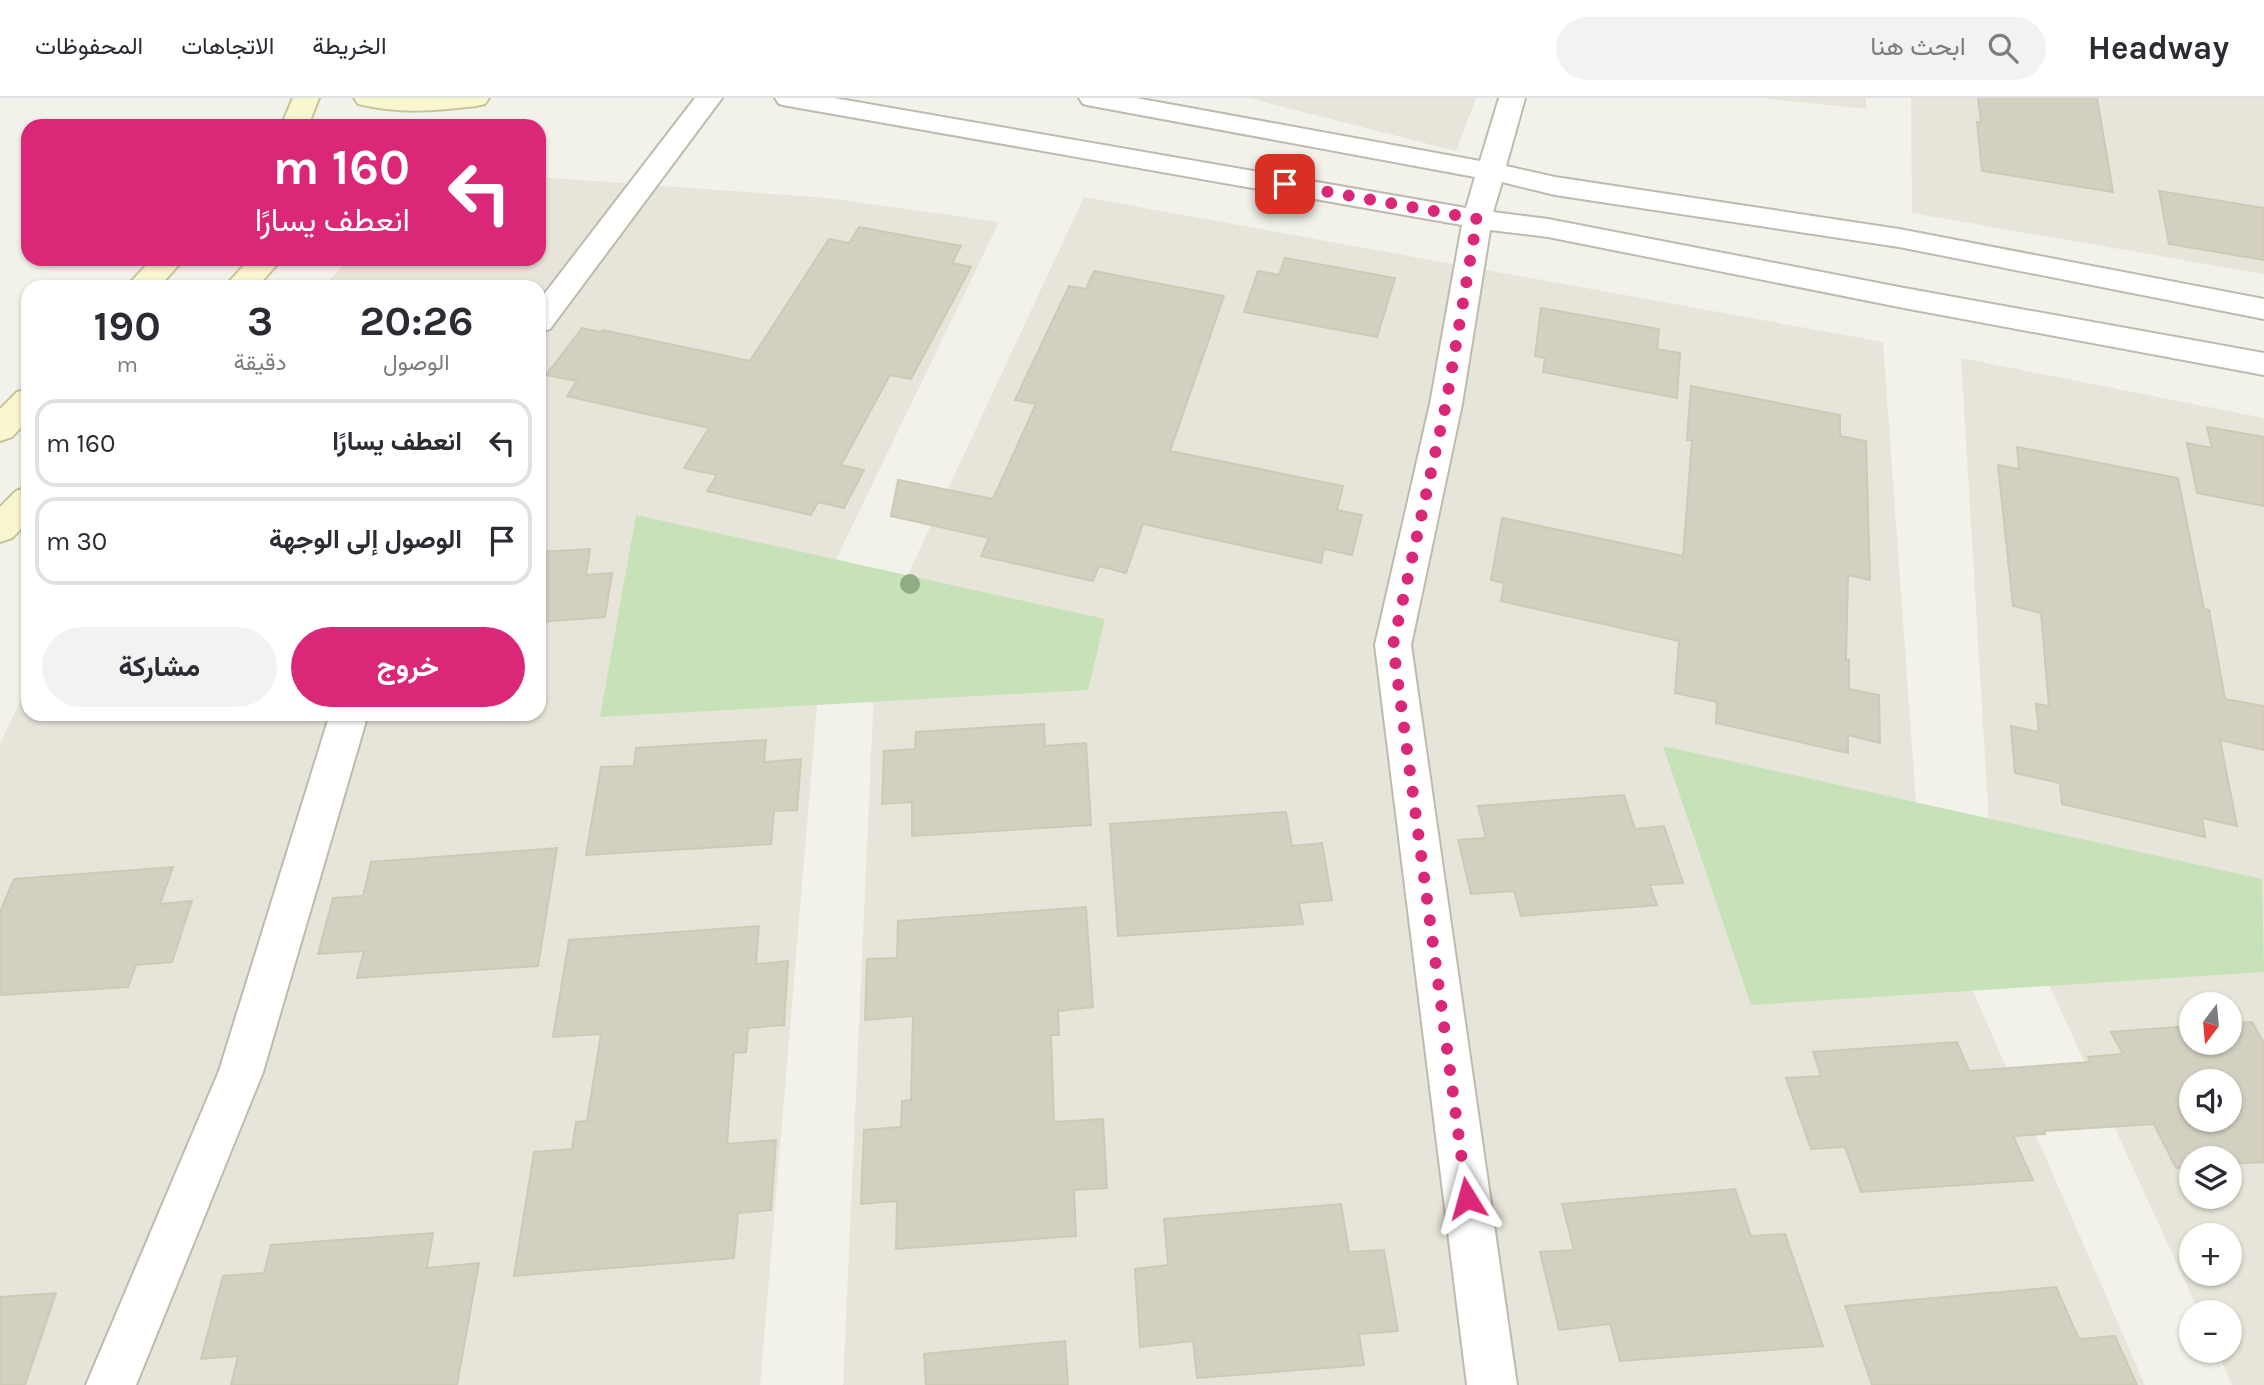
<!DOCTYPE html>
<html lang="ar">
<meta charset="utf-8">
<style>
:root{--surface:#fff;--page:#f2f2f3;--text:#2b2b33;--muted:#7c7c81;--line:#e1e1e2;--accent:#db2777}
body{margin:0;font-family:Karla,Vazirmatn,sans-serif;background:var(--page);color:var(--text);direction:rtl;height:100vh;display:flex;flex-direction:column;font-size:26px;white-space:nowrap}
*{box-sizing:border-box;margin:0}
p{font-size:23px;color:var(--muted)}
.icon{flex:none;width:38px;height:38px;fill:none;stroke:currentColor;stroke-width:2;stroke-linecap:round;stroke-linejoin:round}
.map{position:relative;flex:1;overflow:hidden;direction:ltr}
.panel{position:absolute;left:21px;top:182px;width:525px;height:441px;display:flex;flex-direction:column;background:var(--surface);border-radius:21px;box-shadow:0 2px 5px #0004;direction:rtl}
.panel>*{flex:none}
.hud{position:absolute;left:21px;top:21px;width:525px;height:147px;border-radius:21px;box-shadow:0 2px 5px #0004;direction:rtl;background:#db2777;color:#fff;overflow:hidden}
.needle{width:46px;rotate:196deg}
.buttons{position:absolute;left:2179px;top:894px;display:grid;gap:14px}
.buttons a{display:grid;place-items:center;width:63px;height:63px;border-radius:50%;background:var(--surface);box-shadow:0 2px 5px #0004;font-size:35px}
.pin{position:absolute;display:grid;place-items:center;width:60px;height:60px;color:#fff;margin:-30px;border-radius:14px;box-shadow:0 4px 10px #0006}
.me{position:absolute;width:77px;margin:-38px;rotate:352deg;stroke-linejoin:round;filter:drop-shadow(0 0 5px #0008)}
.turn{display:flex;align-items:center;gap:24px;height:147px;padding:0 21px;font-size:32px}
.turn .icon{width:91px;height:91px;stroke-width:2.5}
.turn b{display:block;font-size:49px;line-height:60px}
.eta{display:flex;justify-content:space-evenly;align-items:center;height:119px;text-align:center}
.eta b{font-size:42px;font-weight:700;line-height:49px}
.primary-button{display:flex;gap:14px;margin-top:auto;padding:14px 21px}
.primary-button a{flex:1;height:80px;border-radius:42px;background:var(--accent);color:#fff;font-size:28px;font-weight:700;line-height:80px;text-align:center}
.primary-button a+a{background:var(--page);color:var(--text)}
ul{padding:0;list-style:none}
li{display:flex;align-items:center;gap:21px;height:88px;margin:0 14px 10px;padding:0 7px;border:4px solid var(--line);border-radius:21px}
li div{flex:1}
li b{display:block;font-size:26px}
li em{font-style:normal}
header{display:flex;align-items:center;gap:42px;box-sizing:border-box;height:98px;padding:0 35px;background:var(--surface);border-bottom:2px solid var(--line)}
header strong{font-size:33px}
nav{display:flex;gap:38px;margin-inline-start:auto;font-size:24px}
.search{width:490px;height:63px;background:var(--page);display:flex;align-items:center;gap:18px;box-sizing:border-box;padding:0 24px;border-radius:38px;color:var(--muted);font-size:26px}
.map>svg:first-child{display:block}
.residential{fill:#e7e5d9;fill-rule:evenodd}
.green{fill:#c7e2b8}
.building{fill:#d4d0c1;stroke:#cec9b5;stroke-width:2;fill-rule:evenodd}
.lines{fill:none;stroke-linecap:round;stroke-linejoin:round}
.street-casing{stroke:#bebbae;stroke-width:4}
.secondary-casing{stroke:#c7c49b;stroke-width:4}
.street{fill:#fff;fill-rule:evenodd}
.secondary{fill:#f9f7cf;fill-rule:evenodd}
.tree{fill:#8fac85}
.route{stroke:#db2777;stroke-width:12;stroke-dasharray:0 21.6}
</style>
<header>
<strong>Headway</strong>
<div class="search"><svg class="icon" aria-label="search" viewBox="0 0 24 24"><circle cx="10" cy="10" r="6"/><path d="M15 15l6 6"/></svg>ابحث هنا</div>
<nav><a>الخريطة</a><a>الاتجاهات</a><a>المحفوظات</a></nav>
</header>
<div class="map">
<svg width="2264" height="1287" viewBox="0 0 2264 1287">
<rect width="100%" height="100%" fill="#f3f2ea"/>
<path class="residential" d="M 1249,0 L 1476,0 L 1456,53 Z
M 1762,0 L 1866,0 L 1866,11 Z
M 1911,0 L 2264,0 L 2264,176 L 1912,115 Z
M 539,79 L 828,100 L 999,124 L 828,478 L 760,1287 L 0,1287 L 0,646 L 28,587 L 28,616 L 539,616 L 539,189 L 324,189 L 348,161 L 539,161 Z
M 1084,99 L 1883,244 L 1921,774 L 2145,1287 L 843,1287 L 876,545 Z
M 1961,260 L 2264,320 L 2264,1287 L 2232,1287 L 2217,1253 L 2230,1253 L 2230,1214 L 2199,1214 L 1991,760 ZM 2191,906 L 2230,906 L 2230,945 L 2191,945 ZM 2191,984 L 2230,984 L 2230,1022 L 2191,1022 ZM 2191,1060 L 2230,1060 L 2230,1099 L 2191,1099 ZM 2191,1138 L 2230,1138 L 2230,1176 L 2191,1176 Z"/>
<path class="green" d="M 636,417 L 1105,521 L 1088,592 L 600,619 Z
M 1663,648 L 2262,781 L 2264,874 L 1751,907 Z"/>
<path class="building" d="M 1978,0 L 2097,0 L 2113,94 L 1982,73 L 1977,24 L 1981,24 Z
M 2159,93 L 2264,110 L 2264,162 L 2169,146 Z
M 859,129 L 961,148 L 952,165 L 971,169 L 911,281 L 890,277 L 841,367 L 864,372 L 844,410 L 818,404 L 811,417 L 707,393 L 717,377 L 684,370 L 709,330 L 567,298 L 577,283 L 546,277 L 582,230 L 601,234 L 603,232 L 750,263 L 829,141 L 849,145 Z
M 1285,160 L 1395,180 L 1377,239 L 1244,214 L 1258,173 L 1279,177 Z
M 1094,173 L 1224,198 L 1170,353 L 1343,388 L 1337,412 L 1362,417 L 1352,457 L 1324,451 L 1321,465 L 1143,426 L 1126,475 L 1099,468 L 1093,483 L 981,458 L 989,440 L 891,418 L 898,382 L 993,401 L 1036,306 L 1015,302 L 1069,188 L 1086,191 Z
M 1541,210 L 1659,231 L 1657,251 L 1680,255 L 1677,300 L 1543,274 L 1545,260 L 1535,258 Z
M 1691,288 L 1840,317 L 1840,338 L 1866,343 L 1870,482 L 1848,477 L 1846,562 L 1849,562 L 1849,591 L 1879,597 L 1880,645 L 1848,637 L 1848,655 L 1716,625 L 1717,604 L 1675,595 L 1679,543 L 1501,503 L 1504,485 L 1491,482 L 1502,420 L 1683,458 L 1692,342 L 1687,342 Z
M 2207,329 L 2264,339 L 2264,408 L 2197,395 L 2187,345 L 2212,350 Z
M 2017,349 L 2178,380 L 2204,511 L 2209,512 L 2225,601 L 2264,608 L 2264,652 L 2220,642 L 2237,728 L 2202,720 L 2205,739 L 2062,706 L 2060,685 L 2015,675 L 2011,628 L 2039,634 L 2036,606 L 2049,608 L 2041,515 L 2013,508 L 1998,367 L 2019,371 Z
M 590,451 L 586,477 L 612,475 L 605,519 L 539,524 L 539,454 Z
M 1044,626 L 1045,648 L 1086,645 L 1091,727 L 912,738 L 912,704 L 882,706 L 884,653 L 915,651 L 916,634 Z
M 766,642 L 764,664 L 801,661 L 797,712 L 774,713 L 771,746 L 586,757 L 601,669 L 634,668 L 636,650 Z
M 1624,697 L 1635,731 L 1664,728 L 1683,785 L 1650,787 L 1657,807 L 1521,818 L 1514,793 L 1471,796 L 1458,742 L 1486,740 L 1478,708 Z
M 1286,714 L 1292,748 L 1322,745 L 1332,802 L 1299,805 L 1303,826 L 1118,838 L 1110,726 Z
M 557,750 L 538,868 L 357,880 L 364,853 L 318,856 L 333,800 L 363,798 L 371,764 Z
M 173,769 L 160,806 L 192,803 L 172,864 L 136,867 L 128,889 L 0,897 L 0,814 L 14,781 Z
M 1086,809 L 1093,909 L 1058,913 L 1059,937 L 1051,937 L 1054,1024 L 1103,1021 L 1107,1090 L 1074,1092 L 1076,1138 L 896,1151 L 897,1103 L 861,1106 L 864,1032 L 901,1029 L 902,1003 L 911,1002 L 913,918 L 865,922 L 867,861 L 897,860 L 898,823 Z
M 759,828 L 756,866 L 788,863 L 784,927 L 748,930 L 746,954 L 734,955 L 727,1046 L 776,1042 L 771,1112 L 738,1115 L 734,1160 L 514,1178 L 534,1054 L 572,1051 L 576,1024 L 587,1023 L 601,936 L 553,939 L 569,842 Z
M 2252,924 L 2264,945 L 2264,1064 L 2230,1066 L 2230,1060 L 2191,1060 L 2191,1069 L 2176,1070 L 2154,1026 L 2044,1033 L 2045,1036 L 2013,1038 L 2033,1082 L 1861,1094 L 1845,1049 L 1811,1051 L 1786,980 L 1821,978 L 1813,954 L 1957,944 L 1969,973 L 2090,964 L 2088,959 L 2123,956 L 2111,934 L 2191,928 L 2191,945 L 2230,945 L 2230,925 ZM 2191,984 L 2230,984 L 2230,1022 L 2191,1022 Z
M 1735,1091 L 1751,1138 L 1785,1136 L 1823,1248 L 1620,1263 L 1610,1226 L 1559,1232 L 1540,1154 L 1574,1152 L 1562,1106 Z
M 1341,1106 L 1349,1154 L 1384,1152 L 1398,1233 L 1359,1236 L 1364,1267 L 1197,1280 L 1193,1243 L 1140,1249 L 1135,1171 L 1168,1167 L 1164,1121 Z
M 433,1135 L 427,1170 L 479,1165 L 457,1287 L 231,1287 L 238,1258 L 201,1261 L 223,1178 L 264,1175 L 271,1147 Z
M 2056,1189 L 2079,1241 L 2115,1238 L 2137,1287 L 1872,1287 L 1845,1208 Z
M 56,1195 L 25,1287 L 0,1287 L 0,1199 Z
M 1065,1243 L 1068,1287 L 926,1287 L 924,1256 Z"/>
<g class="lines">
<g class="street-casing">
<path id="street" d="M 695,0 L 722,0 L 550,231 L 539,234 L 539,203 Z
M 775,0 L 834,0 L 1466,110 L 1475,79 L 1092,8 L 1083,6 L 1079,0 L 1136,0 L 1480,63 L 1499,0 L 1525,0 L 1506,68 L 1555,79 L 1899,131 L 2264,201 L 2264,221 L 1899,149 L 1555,97 L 1502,84 L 1493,114 L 1548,121 L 1904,190 L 2264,255 L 2264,277 L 1904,210 L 1548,139 L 1490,132 L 1462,306 L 1411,547 L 1517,1287 L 1467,1287 L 1375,547 L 1430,306 L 1462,127 L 788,8 L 779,6 Z
M 330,616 L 368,616 L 263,974 L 136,1287 L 86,1287 L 219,973 Z"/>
</g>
<g class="secondary-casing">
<path id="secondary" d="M 293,0 L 319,0 L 308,28 L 281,28 Z
M 354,0 L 489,0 L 485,6 L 476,8 C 432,13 401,16 358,6 Z
M 152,161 L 184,161 L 159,189 L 126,189 Z
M 250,161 L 282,161 L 257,189 L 224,189 Z
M 28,291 L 28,322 L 12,339 L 0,343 L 0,311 L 17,294 Z
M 28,389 L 28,424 L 12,440 L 0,444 L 0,409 L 16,393 Z"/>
</g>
<use href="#street" class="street"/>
<use href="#secondary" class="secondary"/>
</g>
<circle class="tree" cx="910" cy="486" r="10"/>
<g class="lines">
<path class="route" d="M 1285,86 L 1477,121 L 1446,306 L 1393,547 L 1467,1100"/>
</g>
</svg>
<div class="buttons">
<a><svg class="needle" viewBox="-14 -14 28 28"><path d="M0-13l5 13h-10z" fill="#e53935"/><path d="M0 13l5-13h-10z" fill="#7c7c81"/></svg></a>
<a><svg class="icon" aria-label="sound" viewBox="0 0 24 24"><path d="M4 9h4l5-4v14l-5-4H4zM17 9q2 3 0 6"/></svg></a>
<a><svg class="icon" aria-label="layers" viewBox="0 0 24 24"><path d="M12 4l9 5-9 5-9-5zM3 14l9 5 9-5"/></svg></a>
<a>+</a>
<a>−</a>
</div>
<div class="pin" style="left:1285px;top:86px;background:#d93025"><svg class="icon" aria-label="arrive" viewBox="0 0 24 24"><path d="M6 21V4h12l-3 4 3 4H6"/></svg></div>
<svg class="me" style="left:1467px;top:1100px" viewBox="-20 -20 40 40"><path d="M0-17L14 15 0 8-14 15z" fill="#db2777" stroke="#fff" stroke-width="4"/></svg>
<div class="hud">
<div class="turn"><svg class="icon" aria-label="left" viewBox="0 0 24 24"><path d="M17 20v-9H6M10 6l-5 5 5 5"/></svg><div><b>160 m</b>انعطف يسارًا</div></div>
</div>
<section class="panel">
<div class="eta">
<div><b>20:26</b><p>الوصول</p></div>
<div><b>3</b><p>دقيقة</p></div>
<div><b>190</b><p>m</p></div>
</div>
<ul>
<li><svg class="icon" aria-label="left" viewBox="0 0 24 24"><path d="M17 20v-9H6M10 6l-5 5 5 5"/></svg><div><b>انعطف يسارًا</b></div><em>160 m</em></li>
<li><svg class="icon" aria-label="arrive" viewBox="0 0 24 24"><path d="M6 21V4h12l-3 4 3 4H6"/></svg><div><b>الوصول إلى الوجهة</b></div><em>30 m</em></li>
</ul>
<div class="primary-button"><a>خروج</a><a>مشاركة</a></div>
</section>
</div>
